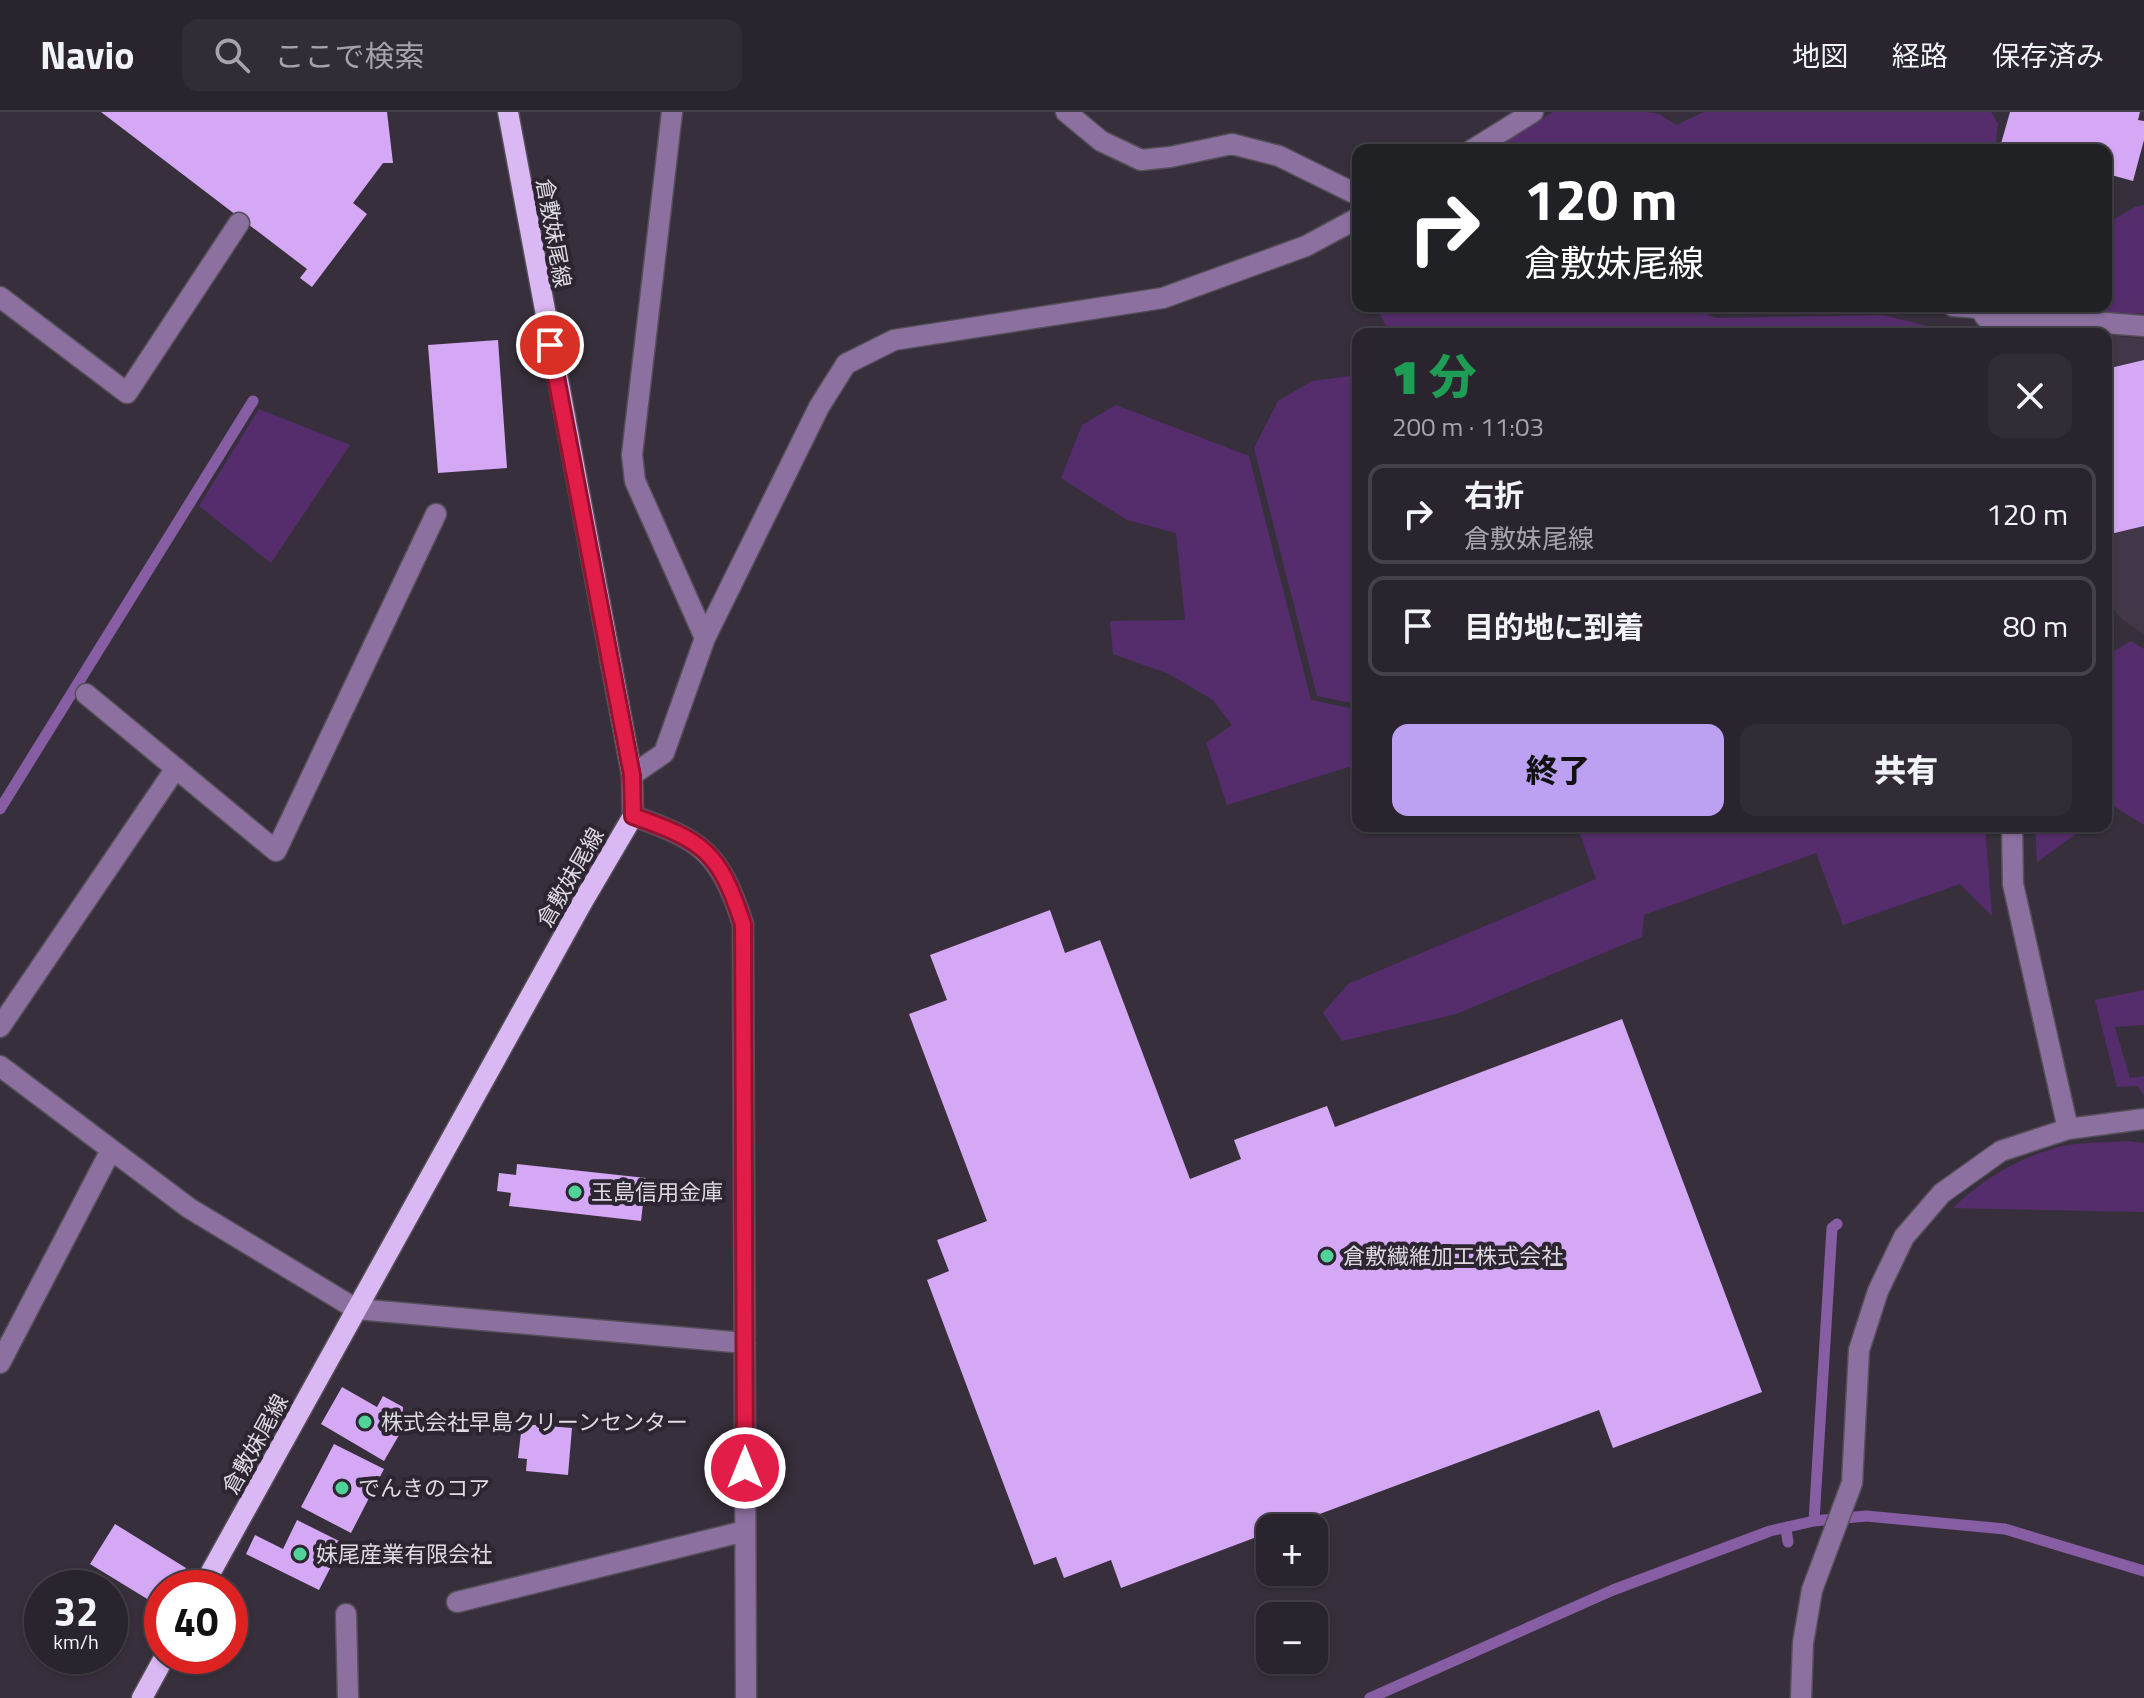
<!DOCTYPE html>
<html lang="ja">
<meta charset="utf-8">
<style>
:root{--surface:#29242d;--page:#312c35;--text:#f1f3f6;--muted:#a5a4aa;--line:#454149;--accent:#bca0f2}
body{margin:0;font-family:"Titillium Web","Noto Sans JP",sans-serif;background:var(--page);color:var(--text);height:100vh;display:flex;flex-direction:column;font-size:30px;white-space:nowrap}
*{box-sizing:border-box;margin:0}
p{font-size:26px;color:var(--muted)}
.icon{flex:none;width:44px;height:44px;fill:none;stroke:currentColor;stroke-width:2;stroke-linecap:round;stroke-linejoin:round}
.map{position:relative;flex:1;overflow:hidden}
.side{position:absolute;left:1352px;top:216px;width:760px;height:504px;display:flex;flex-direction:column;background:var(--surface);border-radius:16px;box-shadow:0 2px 6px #0004,0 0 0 2px var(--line)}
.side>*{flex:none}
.banner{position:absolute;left:1352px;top:32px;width:760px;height:168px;border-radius:16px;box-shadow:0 2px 6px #0004,0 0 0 2px var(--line);background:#202124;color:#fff;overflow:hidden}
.buttons{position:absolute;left:1256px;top:1402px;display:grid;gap:16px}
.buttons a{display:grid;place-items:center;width:72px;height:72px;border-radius:16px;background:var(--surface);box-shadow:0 2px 6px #0004,0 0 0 2px var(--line);font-size:40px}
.speed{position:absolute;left:24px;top:1458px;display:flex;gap:16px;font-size:40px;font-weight:700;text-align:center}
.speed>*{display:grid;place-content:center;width:104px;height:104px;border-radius:50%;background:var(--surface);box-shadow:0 2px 6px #0004,0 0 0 2px var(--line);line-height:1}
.speed small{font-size:20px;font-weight:400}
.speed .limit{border:12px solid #d22;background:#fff;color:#111}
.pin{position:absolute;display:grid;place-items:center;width:68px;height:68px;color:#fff;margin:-34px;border:4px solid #fff;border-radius:50%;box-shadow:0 2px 8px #0007}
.me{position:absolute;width:88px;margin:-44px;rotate:0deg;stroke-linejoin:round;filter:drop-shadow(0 0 6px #0008)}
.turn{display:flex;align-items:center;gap:28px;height:168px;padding:0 40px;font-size:36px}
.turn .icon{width:104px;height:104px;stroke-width:2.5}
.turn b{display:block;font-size:56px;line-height:68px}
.round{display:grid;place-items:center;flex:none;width:84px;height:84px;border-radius:16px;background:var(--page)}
.summary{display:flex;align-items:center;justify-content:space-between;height:136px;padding:0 40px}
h1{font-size:48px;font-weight:800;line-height:60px;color:#1e9e55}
.button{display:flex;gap:16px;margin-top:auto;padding:16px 40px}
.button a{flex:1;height:92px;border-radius:16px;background:var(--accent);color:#111;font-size:32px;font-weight:800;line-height:92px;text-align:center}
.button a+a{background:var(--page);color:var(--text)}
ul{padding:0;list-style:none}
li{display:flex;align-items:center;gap:24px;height:100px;margin:0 16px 12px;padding:0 24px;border:4px solid var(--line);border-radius:16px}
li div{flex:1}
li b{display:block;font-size:30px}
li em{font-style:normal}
header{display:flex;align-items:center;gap:48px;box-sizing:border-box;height:112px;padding:0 40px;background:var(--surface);border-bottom:2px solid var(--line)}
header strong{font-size:38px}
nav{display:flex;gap:44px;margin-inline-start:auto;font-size:28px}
.search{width:560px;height:72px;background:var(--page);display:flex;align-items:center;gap:20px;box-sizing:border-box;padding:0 28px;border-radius:16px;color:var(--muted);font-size:30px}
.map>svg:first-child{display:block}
.built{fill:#423749}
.green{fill:#552d6d}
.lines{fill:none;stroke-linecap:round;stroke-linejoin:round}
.stream{stroke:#875da3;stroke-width:11}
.building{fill:#d4a8f4}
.minor-casing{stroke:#554f5a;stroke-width:23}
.major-casing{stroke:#554f5a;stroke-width:23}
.minor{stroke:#8c70a0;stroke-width:20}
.major{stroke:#dab8f3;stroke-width:20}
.route-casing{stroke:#92132f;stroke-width:20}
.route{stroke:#e11d48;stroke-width:14}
.poi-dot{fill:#4fd399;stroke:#2d2632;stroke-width:3}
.labels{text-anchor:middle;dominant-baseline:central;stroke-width:8;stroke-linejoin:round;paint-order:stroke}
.street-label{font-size:22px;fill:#dedae2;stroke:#2d2632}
.poi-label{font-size:22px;fill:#dedae2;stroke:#2d2632;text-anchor:start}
</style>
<header>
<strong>Navio</strong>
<div class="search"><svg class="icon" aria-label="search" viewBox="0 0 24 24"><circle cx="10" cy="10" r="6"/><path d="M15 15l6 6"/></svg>ここで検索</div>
<nav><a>地図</a><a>経路</a><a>保存済み</a></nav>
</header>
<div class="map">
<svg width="2144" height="1586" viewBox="0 0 2144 1586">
<rect width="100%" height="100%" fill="#37303c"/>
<path class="built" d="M 2023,215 L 2095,222 L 2023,222 Z
M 2106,223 L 2144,227 L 2144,522 L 2123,508 L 2106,490 Z"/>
<path class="green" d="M 1553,0 L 1647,0 L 1659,2 L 1676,13 L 1704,0 L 1991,0 L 1998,11 L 1995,38 L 1493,38 Z
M 2144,93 L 2144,201 L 2110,204 L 2045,194 L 2106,194 L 2106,112 L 2135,95 Z
M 1376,194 L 1685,194 L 1716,206 L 1883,203 L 1959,222 L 1390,222 Z
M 1358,263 L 1358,592 L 1317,584 L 1254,336 L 1278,289 L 1312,269 Z
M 1116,293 L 1249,344 L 1311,588 L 1358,598 L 1358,652 L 1227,693 L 1206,631 L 1232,613 L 1213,588 L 1169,562 L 1113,542 L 1110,509 L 1185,508 L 1176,421 L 1127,408 L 1061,366 L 1082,313 Z
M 259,297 L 350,333 L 271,451 L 199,394 Z
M 2131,529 L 2144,537 L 2144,713 L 2112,693 L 2106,686 L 2106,544 Z
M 1577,714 L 1985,714 L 1992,804 L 1960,772 L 1843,813 L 1816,741 L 1644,803 L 1642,825 L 1456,902 L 1342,929 L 1323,901 L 1348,872 L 1596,767 Z
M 2035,714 L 2087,714 L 2037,750 Z
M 2144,878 L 2144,913 L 2115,915 L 2130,966 L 2144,964 L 2144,984 L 2138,974 L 2117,975 L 2095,888 Z
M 2127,1029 L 2144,1031 L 2144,1100 L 1953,1096 C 1984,1066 2021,1044 2063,1034 C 2083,1030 2106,1031 2127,1029 Z"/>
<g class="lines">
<path class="stream" d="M 0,697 L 253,289
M 1814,1409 L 1832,1116 L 1837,1112
M 1786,1417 L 1788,1430
M 1370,1586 L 1613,1478 L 1770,1419 L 1814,1409 L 1866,1404 L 2005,1417 L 2144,1459"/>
</g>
<path class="building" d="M 101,0 L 387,0 L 393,51 L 383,51 L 353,91 L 367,102 L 312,175 L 300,166 L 307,157 Z
M 2010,0 L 2140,0 L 2138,8 L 2144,9 L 2144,28 L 2133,69 L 2111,63 L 2106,78 L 2106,38 L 2011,38 L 2000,35 Z
M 498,228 L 507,356 L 438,361 L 428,233 Z
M 2144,248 L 2144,414 L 2106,423 L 2106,257 Z
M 1050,798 L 1065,841 L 1100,828 L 1190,1067 L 1241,1047 L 1234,1028 L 1327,994 L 1335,1015 L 1622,907 L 1762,1280 L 1613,1336 L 1599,1298 L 1282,1416 L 1270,1416 L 1270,1420 L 1121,1476 L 1111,1448 L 1064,1466 L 1056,1445 L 1034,1453 L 927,1168 L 949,1159 L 937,1128 L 987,1109 L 909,902 L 947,888 L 930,843 Z
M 517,1052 L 646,1066 L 641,1109 L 509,1094 L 511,1081 L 497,1079 L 499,1061 L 516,1063 Z
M 342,1275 L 377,1295 L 383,1284 L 403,1295 L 402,1318 L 384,1349 L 321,1312 Z
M 522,1312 L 572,1316 L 568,1363 L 526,1359 L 527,1347 L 518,1346 Z
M 334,1332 L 384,1357 L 351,1421 L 301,1395 Z
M 297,1408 L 343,1431 L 319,1478 L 246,1442 L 255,1423 L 283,1437 Z
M 115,1412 L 186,1456 L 174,1476 L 162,1476 L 162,1496 L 90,1452 Z"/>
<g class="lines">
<g class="minor-casing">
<path id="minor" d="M 672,0 L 632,343 L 635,369 L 705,526
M 1066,0 L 1101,29 L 1141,48 L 1170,45 L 1232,32 L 1279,44 L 1358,83
M 1472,38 L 1533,0
M 0,185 L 127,281 L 239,111
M 1953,194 L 1979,196 L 1991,212 L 1994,222
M 1991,212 L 2018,204 L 2144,214
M 86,582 L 276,739 L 436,402
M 632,663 L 664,641 L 705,526 L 819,295 L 846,252 L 894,228 L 1163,186 L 1306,134 L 1358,106
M 633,704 C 702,728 720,741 743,812 L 746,1586
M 2012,714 L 2013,772 L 2068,1017
M 0,915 L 176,656
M 0,954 L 189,1096 L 356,1197 L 745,1231
M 0,1251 L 111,1038
M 457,1490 L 745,1419
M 346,1502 L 348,1586
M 1801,1586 L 1803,1531 L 1812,1478 L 1852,1371 L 1859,1238 L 1878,1179 L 1904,1125 L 1942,1081 L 2001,1039 L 2068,1017 L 2144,1007"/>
</g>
<g class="major-casing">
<path id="major" d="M 202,1476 L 582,791 L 633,704 L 632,663 L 508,0
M 142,1586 L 165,1544"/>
</g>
<use href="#minor" class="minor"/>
<use href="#major" class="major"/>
</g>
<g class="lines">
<g class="route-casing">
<path id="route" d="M 550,233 L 632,663 L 633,704 C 704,729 719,739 743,812 L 745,1356"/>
</g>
<use href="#route" class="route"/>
</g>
<g class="poi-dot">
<circle cx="575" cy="1080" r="8"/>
<circle cx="1327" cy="1144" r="8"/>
<circle cx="365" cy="1310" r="8"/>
<circle cx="342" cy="1376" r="8"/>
<circle cx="300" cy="1442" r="8"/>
</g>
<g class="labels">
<g class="street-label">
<text transform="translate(554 121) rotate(80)">倉敷妹尾線</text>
<text transform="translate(570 765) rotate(-60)">倉敷妹尾線</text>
<text transform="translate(255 1332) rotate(-61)">倉敷妹尾線</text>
</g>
<g class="poi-label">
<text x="591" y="1080">玉島信用金庫</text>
<text x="1343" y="1144">倉敷繊維加工株式会社</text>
<text x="381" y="1310">株式会社早島クリーンセンター</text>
<text x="358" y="1376">でんきのコア</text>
<text x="316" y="1442">妹尾産業有限会社</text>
</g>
</g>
</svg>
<div class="buttons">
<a>+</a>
<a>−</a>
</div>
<div class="speed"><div>32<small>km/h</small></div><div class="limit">40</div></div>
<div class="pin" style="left:550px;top:233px;background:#d93025"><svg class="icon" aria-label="arrive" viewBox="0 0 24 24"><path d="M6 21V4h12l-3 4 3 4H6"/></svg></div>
<svg class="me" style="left:745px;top:1356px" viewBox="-20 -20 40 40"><circle r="17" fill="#e11d48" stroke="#fff" stroke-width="3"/><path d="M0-11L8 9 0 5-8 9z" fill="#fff"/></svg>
<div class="banner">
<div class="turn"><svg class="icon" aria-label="right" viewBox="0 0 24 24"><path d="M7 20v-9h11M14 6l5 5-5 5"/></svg><div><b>120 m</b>倉敷妹尾線</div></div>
</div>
<section class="side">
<div class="summary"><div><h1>1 分</h1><p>200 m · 11:03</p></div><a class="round"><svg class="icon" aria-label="close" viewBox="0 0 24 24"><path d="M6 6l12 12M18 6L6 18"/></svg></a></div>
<ul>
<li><svg class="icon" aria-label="right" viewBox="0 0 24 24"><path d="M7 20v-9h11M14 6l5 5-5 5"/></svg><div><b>右折</b><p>倉敷妹尾線</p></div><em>120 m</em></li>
<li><svg class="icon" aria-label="arrive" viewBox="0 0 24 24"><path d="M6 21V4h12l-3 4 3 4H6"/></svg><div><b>目的地に到着</b></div><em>80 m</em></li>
</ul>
<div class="button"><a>終了</a><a>共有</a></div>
</section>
</div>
